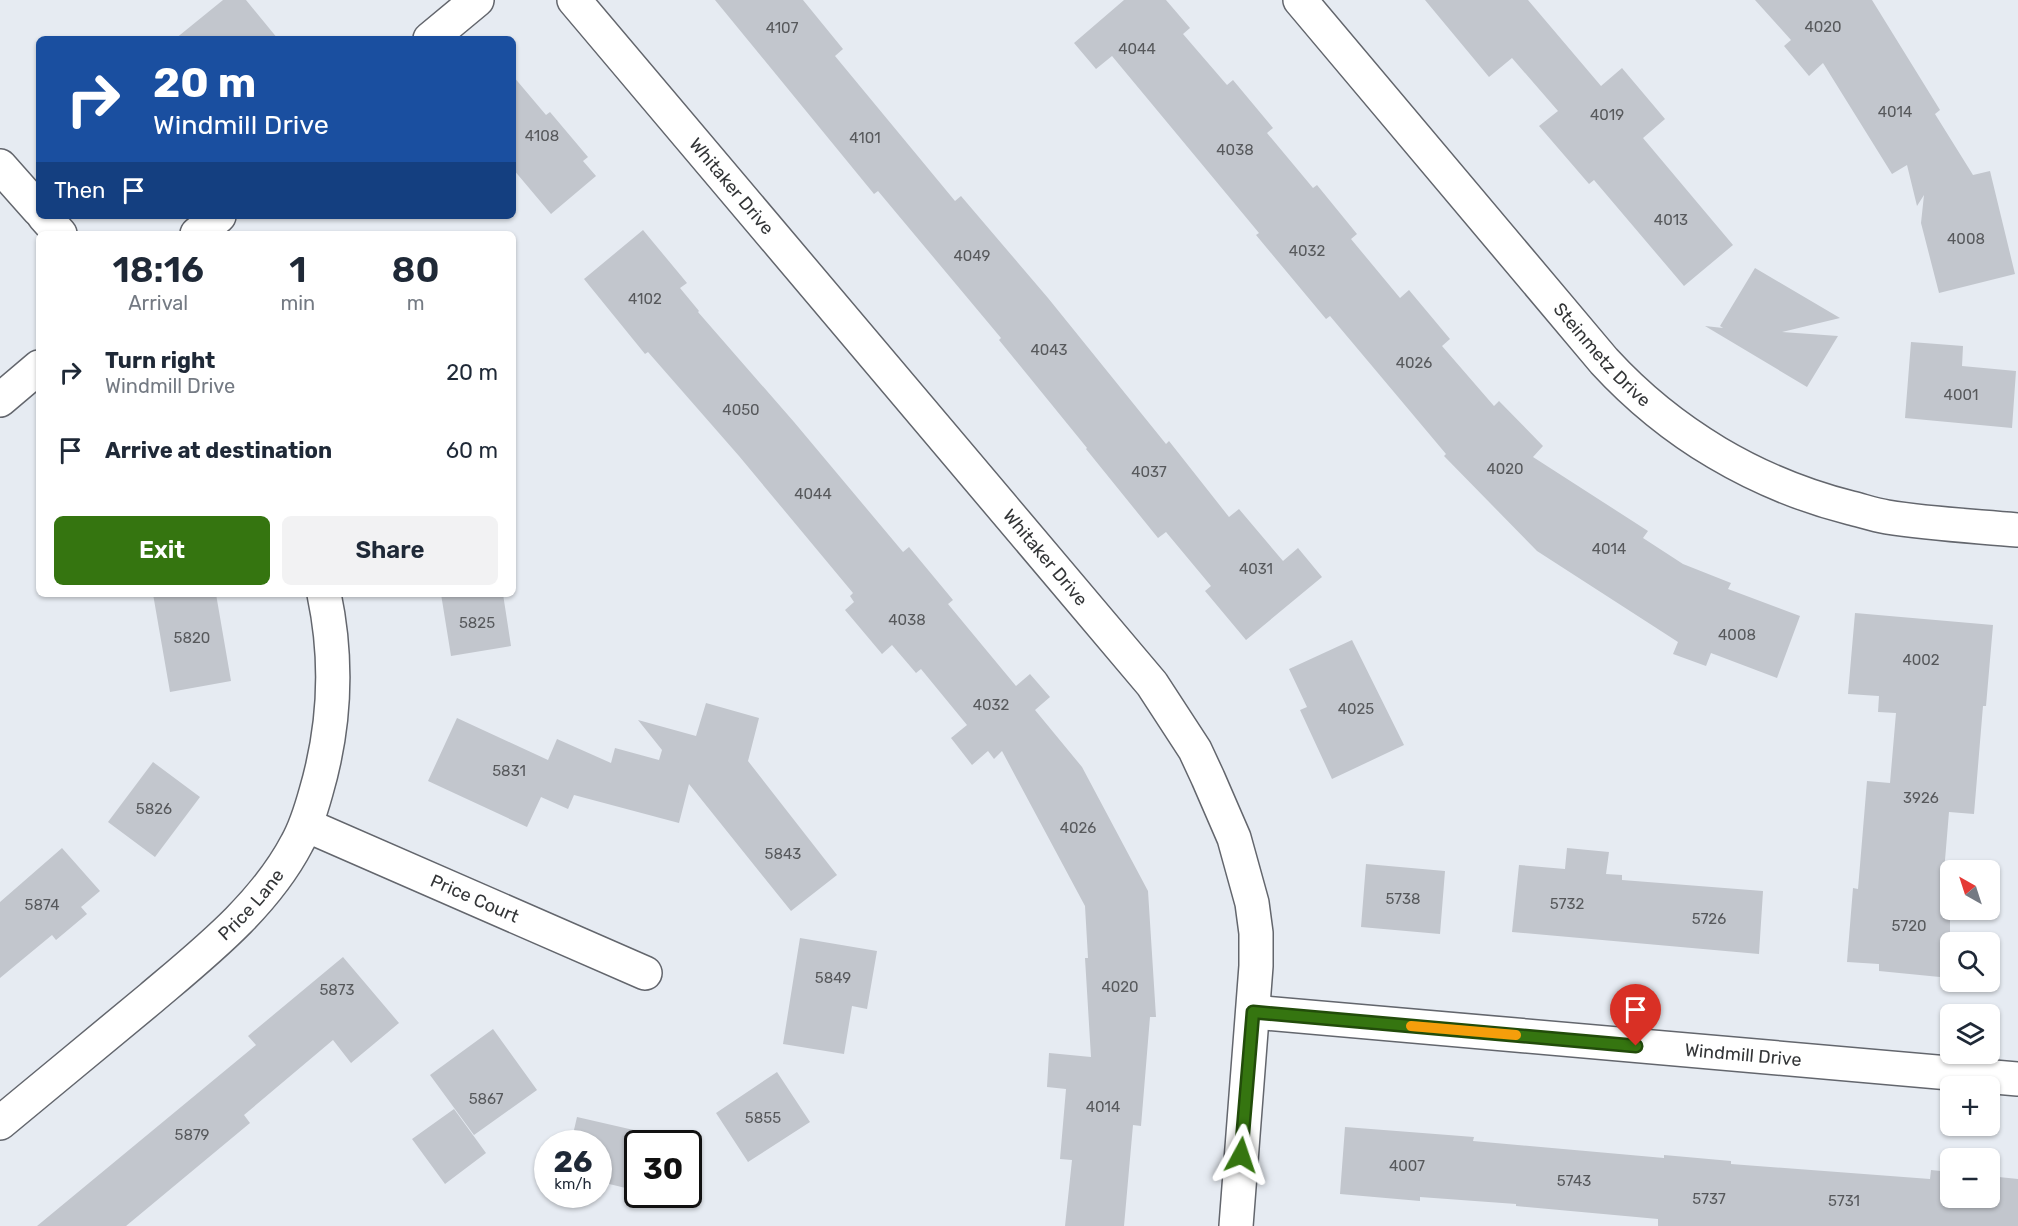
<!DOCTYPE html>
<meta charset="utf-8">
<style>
:root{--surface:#fff;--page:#f2f2f3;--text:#1f2937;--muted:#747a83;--accent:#357510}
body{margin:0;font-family:Rubik,sans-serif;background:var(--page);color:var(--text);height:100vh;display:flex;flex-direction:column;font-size:22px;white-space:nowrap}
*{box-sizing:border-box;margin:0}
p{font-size:20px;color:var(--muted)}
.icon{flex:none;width:33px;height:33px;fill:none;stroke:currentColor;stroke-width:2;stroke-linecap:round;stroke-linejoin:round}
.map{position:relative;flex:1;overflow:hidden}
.drawer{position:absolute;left:36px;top:231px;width:480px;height:366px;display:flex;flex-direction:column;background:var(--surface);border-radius:9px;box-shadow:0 2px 4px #0004}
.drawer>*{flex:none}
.top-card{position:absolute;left:36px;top:36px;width:480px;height:183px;border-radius:9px;box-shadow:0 2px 4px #0004;background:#1a4fa0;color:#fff;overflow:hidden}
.needle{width:39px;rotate:321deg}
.tools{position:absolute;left:1940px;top:860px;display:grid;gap:12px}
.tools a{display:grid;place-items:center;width:60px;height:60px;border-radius:9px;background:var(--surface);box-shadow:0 2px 4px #0004;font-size:30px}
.speed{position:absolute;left:534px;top:1130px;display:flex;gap:12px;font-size:30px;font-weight:700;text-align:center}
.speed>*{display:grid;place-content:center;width:78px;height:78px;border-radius:50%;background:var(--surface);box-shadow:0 2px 4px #0004;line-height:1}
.speed small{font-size:15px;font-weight:400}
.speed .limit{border:3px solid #111;border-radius:9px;background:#fff;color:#111}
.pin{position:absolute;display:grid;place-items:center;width:51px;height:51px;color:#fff;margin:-62px -26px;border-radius:50% 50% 50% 0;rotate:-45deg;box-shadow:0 0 6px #0007}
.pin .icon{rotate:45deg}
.me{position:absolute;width:66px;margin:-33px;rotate:5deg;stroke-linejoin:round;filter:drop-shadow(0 0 4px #0008)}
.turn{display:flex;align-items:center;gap:21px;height:126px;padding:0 18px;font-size:27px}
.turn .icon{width:78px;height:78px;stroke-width:2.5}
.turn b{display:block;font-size:42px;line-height:51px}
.then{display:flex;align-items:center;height:57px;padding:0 18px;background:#0003;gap:12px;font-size:22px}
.eta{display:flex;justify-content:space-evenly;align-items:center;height:102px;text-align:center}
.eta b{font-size:36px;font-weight:600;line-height:42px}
.primary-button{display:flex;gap:12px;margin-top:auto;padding:12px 18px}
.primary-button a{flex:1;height:69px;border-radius:9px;background:var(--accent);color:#fff;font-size:24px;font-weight:600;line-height:69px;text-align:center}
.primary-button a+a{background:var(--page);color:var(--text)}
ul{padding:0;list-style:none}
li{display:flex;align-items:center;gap:18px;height:78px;padding:0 18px}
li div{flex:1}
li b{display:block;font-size:22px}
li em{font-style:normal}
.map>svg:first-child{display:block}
.building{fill:#c2c6cd}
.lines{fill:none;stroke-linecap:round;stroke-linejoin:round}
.street-casing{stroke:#63666d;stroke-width:36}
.street{stroke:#fff;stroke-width:33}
.route-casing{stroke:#224c0a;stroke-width:15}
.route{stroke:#357510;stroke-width:10}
.slow{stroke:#f59e0b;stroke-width:10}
.labels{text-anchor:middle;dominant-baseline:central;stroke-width:4.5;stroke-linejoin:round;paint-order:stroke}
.number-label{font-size:15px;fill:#57595c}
.street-label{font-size:18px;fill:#333537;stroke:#f4f8fe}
</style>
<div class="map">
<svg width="2018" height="1226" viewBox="0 0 2018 1226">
<rect width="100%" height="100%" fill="#e6ebf2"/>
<path class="building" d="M 223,0 L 246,0 L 278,39 L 175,39 Z
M 715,0 L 803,0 L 843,49 L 835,56 L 955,201 L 961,196 L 1048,298 L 1166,444 L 1169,441 L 1229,517 L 1239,509 L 1283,561 L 1298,548 L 1322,577 L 1246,640 L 1205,591 L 1211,586 L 1166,532 L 1158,538 L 1086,449 L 1087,448 L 999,340 L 1001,338 L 878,191 L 874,194 Z
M 1124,0 L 1166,0 L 1190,28 L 1183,34 L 1227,85 L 1233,80 L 1273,128 L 1267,133 L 1313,188 L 1317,185 L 1357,234 L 1351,239 L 1400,298 L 1409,290 L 1450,339 L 1442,346 L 1494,406 L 1499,401 L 1543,446 L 1533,457 L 1648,531 L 1643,538 L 1683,564 L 1731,583 L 1728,589 L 1800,616 L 1777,678 L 1711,653 L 1706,666 L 1673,654 L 1678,642 L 1537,551 L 1444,456 L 1446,454 L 1330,316 L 1326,319 L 1256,235 L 1259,233 L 1112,56 L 1096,69 L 1074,43 Z
M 1425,0 L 1528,0 L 1601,86 L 1622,68 L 1665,119 L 1643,138 L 1733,245 L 1684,286 L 1594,180 L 1589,184 L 1539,126 L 1558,111 L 1512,58 L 1489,77 Z
M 1755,0 L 1872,0 L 1940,110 L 1935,114 L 1973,175 L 1990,171 L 2015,274 L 1939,293 L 1921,223 L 1924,195 L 1917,206 L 1907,165 L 1892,174 L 1823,63 L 1809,76 L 1784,46 L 1791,40 Z
M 513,76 L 546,115 L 550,112 L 588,157 L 583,161 L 596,176 L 551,214 L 513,169 Z
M 643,230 L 687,283 L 680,288 L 699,311 L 698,312 L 794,422 L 903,552 L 909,547 L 953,600 L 948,604 L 1016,686 L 1030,674 L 1050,697 L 1035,710 L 1082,767 L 1148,891 L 1156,1017 L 1150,1017 L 1141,1126 L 1133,1125 L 1124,1226 L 1065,1226 L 1072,1160 L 1060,1159 L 1066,1089 L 1047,1087 L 1049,1053 L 1091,1057 L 1085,958 L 1088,958 L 1085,906 L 1002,751 L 994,759 L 988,751 L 972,765 L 951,738 L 967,725 L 921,669 L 916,673 L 892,645 L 882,654 L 845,610 L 854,602 L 850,596 L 853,593 L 739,456 L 648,352 L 645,354 L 584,279 Z
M 1755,268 L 1840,318 L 1782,332 L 1838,336 L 1807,387 L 1705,326 L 1723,328 L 1720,326 Z
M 1911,342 L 1963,346 L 1962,366 L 2016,371 L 2012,428 L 1905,418 Z
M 153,594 L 216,594 L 231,681 L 170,692 Z
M 441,594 L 503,594 L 511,646 L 451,656 Z
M 1855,613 L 1993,625 L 1986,706 L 1983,706 L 1974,814 L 1949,812 L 1942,896 L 1950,897 L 1950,978 L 1879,971 L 1879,964 L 1847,962 L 1853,888 L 1858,889 L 1867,781 L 1890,783 L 1896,713 L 1878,712 L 1879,696 L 1848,694 Z
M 1352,640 L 1404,745 L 1332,779 L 1300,710 L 1307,707 L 1289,669 Z
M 706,703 L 759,718 L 748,761 L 837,875 L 791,911 L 689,784 L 679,823 L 574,795 L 568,809 L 541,797 L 527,827 L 428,781 L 457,718 L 548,760 L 557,739 L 611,763 L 615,748 L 659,760 L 662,750 L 638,720 L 696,736 Z
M 153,762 L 200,797 L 155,857 L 108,822 Z
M 62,848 L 100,891 L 81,907 L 87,914 L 56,940 L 52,935 L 0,978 L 0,902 Z
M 1567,848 L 1609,852 L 1606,874 L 1622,875 L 1622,880 L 1763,891 L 1759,954 L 1512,932 L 1519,865 L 1565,869 Z
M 1366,864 L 1445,871 L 1440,934 L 1361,927 Z
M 800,938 L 877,951 L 867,1009 L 852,1006 L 844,1054 L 783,1044 Z
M 343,957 L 399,1023 L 351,1063 L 333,1040 L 244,1115 L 250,1123 L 126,1226 L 37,1226 L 256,1045 L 248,1036 Z
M 493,1029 L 537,1090 L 474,1135 L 430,1075 Z
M 777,1072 L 810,1122 L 748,1162 L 716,1113 Z
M 454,1109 L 486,1153 L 445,1184 L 412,1139 Z
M 577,1117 L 638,1131 L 638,1191 L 601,1182 L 597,1199 L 574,1194 L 598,1194 L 598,1143 L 571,1143 Z
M 1345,1127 L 1474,1137 L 1473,1141 L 1664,1158 L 1664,1155 L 1731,1161 L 1731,1164 L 1930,1179 L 1931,1170 L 1950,1172 L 1950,1197 L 1989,1197 L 1989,1176 L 2018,1179 L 2018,1226 L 1658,1226 L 1658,1219 L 1516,1206 L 1516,1204 L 1420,1197 L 1420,1201 L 1340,1194 Z"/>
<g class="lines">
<g class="street-casing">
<g id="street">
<path id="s1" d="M 574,0 L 1152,684 L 1195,750 L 1208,778 L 1234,838 L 1252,903 L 1256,933 L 1256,966 L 1236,1226"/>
<path id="s2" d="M 1300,0 L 1604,361 C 1671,434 1756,484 1851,508 C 1863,511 1875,515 1887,517 C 1930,524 1974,526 2018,530"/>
<path d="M 430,39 L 477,0"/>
<path d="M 0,166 L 39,210"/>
<path d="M 44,216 L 60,234"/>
<path d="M 197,234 L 219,216"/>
<path d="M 0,400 L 39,367"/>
<path id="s3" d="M 306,825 L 645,973"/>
<path id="s4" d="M 1253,1012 L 2018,1079"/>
<path id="s5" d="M 0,1123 C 50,1081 101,1040 151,998 C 204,953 264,906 297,843 C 306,827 311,810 316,792 C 335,727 338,660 324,594"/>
</g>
</g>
<use href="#street" class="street"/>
</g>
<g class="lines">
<g class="route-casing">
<path id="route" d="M 1241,1155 L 1253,1012 L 1636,1046"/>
</g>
<use href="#route" class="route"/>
<path class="slow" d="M 1411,1026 L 1516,1035"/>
</g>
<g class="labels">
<g class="number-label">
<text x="1823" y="27">4020</text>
<text x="782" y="28">4107</text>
<text x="1137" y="49">4044</text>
<text x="1895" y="112">4014</text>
<text x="1607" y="115">4019</text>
<text x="542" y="136">4108</text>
<text x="865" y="138">4101</text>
<text x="1235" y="150">4038</text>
<text x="1671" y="220">4013</text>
<text x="1966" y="239">4008</text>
<text x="1307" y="251">4032</text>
<text x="972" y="256">4049</text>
<text x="645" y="299">4102</text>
<text x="1049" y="350">4043</text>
<text x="1414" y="363">4026</text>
<text x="1961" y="395">4001</text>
<text x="741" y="410">4050</text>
<text x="1505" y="469">4020</text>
<text x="1149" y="472">4037</text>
<text x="813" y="494">4044</text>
<text x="1609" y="549">4014</text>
<text x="1256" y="569">4031</text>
<text x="907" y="620">4038</text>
<text x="477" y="623">5825</text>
<text x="1737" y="635">4008</text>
<text x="192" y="638">5820</text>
<text x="1921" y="660">4002</text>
<text x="991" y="705">4032</text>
<text x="1356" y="709">4025</text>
<text x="509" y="771">5831</text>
<text x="1921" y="798">3926</text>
<text x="154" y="809">5826</text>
<text x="1078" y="828">4026</text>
<text x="783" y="854">5843</text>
<text x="1403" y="899">5738</text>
<text x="1567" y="904">5732</text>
<text x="42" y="905">5874</text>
<text x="1709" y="919">5726</text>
<text x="1909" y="926">5720</text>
<text x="833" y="978">5849</text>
<text x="1120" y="987">4020</text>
<text x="337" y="990">5873</text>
<text x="486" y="1099">5867</text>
<text x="1103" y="1107">4014</text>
<text x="763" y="1118">5855</text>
<text x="192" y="1135">5879</text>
<text x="1407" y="1166">4007</text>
<text x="1574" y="1181">5743</text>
<text x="1709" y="1199">5737</text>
<text x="1844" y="1201">5731</text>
</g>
<g class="street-label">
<text stroke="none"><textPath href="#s1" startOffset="244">Whitaker Drive</textPath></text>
<text stroke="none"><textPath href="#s2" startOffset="466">Steinmetz Drive</textPath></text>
<text stroke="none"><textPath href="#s1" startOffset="730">Whitaker Drive</textPath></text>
<text stroke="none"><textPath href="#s3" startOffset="184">Price Court</textPath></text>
<text stroke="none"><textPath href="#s5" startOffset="333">Price Lane</textPath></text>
<text stroke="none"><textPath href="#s4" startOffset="492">Windmill Drive</textPath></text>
</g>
</g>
</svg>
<div class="tools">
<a><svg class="needle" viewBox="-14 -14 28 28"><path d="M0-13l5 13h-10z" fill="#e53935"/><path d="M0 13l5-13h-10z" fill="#747a83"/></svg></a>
<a><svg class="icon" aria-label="search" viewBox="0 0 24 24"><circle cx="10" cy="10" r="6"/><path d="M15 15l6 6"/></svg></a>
<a><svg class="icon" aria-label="layers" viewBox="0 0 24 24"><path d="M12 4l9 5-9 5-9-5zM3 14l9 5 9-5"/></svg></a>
<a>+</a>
<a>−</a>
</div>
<div class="speed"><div>26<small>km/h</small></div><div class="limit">30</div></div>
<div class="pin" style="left:1636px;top:1046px;background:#d93025"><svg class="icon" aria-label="arrive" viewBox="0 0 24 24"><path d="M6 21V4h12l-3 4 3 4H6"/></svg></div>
<svg class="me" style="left:1241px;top:1155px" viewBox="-20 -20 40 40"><path d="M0-17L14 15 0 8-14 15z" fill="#357510" stroke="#fff" stroke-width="4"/></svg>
<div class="top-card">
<div class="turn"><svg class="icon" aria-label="right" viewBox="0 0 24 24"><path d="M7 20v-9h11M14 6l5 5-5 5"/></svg><div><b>20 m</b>Windmill Drive</div></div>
<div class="then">Then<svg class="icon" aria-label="arrive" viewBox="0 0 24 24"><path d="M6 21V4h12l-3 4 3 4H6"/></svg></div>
</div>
<section class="drawer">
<div class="eta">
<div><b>18:16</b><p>Arrival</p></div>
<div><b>1</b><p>min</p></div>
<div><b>80</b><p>m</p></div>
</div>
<ul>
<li><svg class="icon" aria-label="right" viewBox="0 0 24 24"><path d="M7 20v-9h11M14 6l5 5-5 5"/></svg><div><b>Turn right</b><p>Windmill Drive</p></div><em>20 m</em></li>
<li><svg class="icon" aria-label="arrive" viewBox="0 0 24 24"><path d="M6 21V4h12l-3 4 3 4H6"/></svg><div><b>Arrive at destination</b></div><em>60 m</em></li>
</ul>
<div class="primary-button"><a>Exit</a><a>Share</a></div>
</section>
</div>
